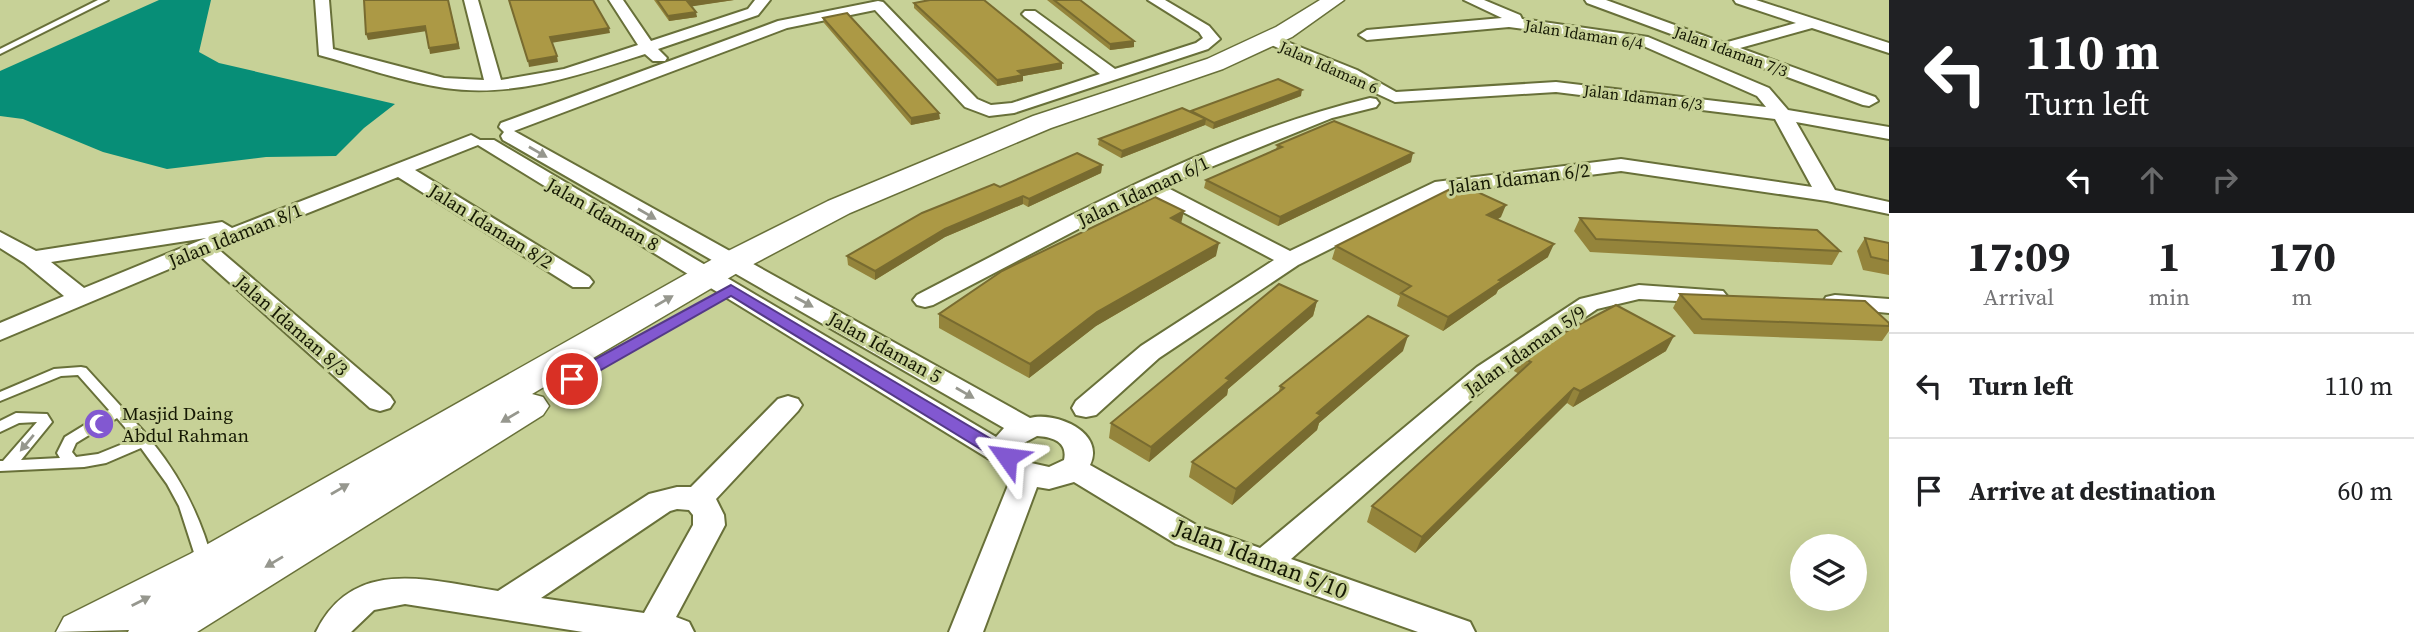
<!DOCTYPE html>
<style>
:root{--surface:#fff;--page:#f2f2f2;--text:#202124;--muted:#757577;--line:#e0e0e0}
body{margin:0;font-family:"Source Serif 4",serif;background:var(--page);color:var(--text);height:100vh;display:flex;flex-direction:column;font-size:26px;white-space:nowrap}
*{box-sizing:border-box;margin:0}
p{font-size:23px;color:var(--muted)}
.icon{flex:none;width:38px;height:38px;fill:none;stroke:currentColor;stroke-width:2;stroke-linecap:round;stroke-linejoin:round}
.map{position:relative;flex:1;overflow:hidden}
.side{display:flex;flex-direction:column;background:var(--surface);width:525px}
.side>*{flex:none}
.hud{background:#202124;color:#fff;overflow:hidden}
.controls{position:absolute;left:1790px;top:534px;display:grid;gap:14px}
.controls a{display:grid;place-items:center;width:77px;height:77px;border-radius:50%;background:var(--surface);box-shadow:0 7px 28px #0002;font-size:35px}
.pin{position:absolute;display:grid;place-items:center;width:60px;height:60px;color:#fff;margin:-30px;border:4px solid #fff;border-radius:50%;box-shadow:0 2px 7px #0007}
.me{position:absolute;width:77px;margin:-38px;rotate:301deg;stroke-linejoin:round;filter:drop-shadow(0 0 5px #0008)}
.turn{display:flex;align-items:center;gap:24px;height:147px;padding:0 21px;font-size:32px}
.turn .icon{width:91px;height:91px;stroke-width:2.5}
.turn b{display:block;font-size:49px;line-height:60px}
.lanes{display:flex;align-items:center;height:66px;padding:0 21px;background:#0003;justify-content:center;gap:35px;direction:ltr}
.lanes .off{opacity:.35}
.eta{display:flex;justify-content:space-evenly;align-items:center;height:119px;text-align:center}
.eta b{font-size:42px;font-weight:700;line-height:49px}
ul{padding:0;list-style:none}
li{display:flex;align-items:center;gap:21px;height:105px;padding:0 21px;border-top:2px solid var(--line)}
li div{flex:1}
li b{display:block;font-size:26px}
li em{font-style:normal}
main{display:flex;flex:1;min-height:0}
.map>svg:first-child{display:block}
.water{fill:#078e77}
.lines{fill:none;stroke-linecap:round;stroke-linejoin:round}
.lane-casing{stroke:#687039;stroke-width:4}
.street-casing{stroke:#687039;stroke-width:4}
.secondary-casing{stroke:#687039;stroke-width:3}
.lane{fill:#fff;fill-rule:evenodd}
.street{fill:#fff;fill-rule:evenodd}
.secondary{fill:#fff;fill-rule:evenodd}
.wall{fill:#94843b}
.shaded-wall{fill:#786b30}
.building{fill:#ac9945;stroke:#786b30;stroke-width:2}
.oneway{fill:#96978e}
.route{fill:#8258d1;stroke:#543988;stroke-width:2}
.labels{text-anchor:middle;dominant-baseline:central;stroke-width:6;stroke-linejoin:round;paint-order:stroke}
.far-street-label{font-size:16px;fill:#151803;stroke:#c7d197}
.street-label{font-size:19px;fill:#151803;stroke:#c7d197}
.poi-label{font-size:19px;fill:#151803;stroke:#c7d197;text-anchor:start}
.near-street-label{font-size:23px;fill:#151803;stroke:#c7d197}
</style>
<main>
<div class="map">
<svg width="1889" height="632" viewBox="0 0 1889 632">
<rect width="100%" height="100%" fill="#c7d197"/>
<path class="water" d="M 159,0 L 211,0 L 199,52 L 219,63 L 395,104 L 364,128 L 336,156 L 266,157 L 167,169 L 103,152 L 23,119 L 0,116 L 0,71 Z"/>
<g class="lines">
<g class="lane-casing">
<path id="lane" d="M 98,0 L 108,0 L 0,54 L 0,49 Z
M 81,367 L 86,368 L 147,435 L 151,437 L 152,442 C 182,479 201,518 213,563 L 211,568 L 205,569 L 199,568 L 179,506 L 167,484 L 141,448 L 106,463 L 84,467 L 0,471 L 0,461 L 3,461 L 37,422 L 19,423 L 0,432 L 0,421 L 16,413 L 47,414 L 52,422 L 21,460 L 60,458 L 57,453 L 65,437 L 109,410 L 78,375 L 61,376 L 0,401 L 0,392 L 54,369 ZM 117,418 L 135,439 L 98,454 L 76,457 L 72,452 L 76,443 Z"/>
</g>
<g class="street-casing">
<path id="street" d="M 315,0 L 329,0 L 333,49 L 444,78 L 484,80 L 464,0 L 478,0 L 501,80 L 564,69 L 638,45 L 609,0 L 623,0 L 651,41 L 748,9 L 755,0 L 770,0 L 758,15 L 658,49 L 667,58 L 665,61 L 653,61 L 645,54 C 580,75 514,98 445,88 C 403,82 360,66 319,55 Z
M 1148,0 L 1165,0 L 1209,26 L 1220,39 L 1208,49 L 1014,113 L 989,116 L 965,107 L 875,10 L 787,28 L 514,131 L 1030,418 C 1055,411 1106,432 1090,465 L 1198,526 L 1260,548 L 1477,367 L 1580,299 L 1639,285 L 1723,291 L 1727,296 L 1723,301 L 1715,303 L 1639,299 L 1597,309 L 1495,379 L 1291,559 L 1470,622 L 1475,632 L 1418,632 L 1252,573 L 1176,544 L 1074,482 L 1049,489 L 1037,487 L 983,632 L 949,632 L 1011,478 L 999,465 L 478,145 L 415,170 L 589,277 L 593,282 L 589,287 L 573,287 L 398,177 L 218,249 L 390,396 L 394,402 L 390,408 L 380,411 L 370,408 L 200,256 L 0,340 L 0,323 L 64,296 L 24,263 L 0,248 L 0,232 L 36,251 L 222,222 L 232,228 L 471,135 L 480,140 L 494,140 L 996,437 L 1004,428 L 503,140 L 501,136 L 504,132 L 499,127 L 501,123 L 778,21 L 878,1 L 883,2 L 977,99 L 991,105 L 1012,103 L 1100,74 L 1025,17 L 1022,14 L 1025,11 L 1035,11 L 1115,69 L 1196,43 L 1203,38 L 1199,32 ZM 206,238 L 84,288 L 51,262 ZM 1037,436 C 1053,437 1068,442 1064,460 L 1049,467 L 1031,463 L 1023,455 L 1022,444 Z
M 1464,0 L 1484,0 L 1520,15 L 1522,19 L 1648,37 L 1769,88 L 1788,110 L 1889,127 L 1889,139 L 1796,122 L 1835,190 L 1889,202 L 1889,214 L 1827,201 L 1621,171 L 1440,194 L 1298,265 L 1159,358 L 1096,415 L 1086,417 L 1076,415 L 1072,408 L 1076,401 L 1141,346 L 1274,260 L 1147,193 L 933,305 L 925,307 L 917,305 L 913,300 L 917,295 C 1063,220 1209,137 1370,98 L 1376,99 L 1379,103 L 1376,107 L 1332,118 L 1164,186 L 1290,251 L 1435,182 L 1621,159 L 1812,187 L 1775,119 L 1556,92 L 1395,102 L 1261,40 L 1263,37 L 1275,37 L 1357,70 L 1396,92 L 1556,82 L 1766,107 L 1757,96 L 1639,44 L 1509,27 L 1367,40 L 1359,35 L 1367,30 L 1502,18 Z
M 1585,0 L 1606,0 L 1724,43 L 1796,23 L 1736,3 L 1734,0 L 1756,0 L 1889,43 L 1889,53 L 1812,28 L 1740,48 L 1875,97 L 1878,101 L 1869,106 L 1863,105 L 1587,3 Z
M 1835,295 L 1889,299 L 1889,313 L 1826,307 L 1823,302 L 1826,297 Z
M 788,396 L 798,399 L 802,405 L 798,411 L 716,499 L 724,515 L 725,525 L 676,617 L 689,622 L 694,632 L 583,632 L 405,604 L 374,610 L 351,632 L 316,632 C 354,555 430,581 498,591 L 649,494 L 677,487 L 691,487 L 778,399 ZM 677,509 L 689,510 L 693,515 L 693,525 L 644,613 L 541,598 L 670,511 Z"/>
</g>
<g class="secondary-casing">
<path id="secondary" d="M 1320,0 L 1344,0 L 1292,37 L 1223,69 L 1051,128 L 850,213 L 744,269 L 532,394 L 543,397 L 549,406 L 543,415 L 197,632 L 128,632 L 129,630 L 56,632 L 64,617 L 190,554 L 720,255 L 828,201 L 1033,116 L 1207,59 L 1276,27 Z"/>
</g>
<use href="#lane" class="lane"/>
<use href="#street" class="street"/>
<use href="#secondary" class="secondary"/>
</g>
<path class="wall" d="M 654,0 L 734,0 L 691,6 L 697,17 L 669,21 Z
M 1047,0 L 1080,0 L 1134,47 L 1110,50 Z
M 914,3 L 1062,69 L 1023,76 L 1023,81 L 997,86 L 914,8 Z
M 823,18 L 940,119 L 911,125 L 824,23 Z
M 1301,96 L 1213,129 L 1205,125 L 1121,158 L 1098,145 L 1099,139 L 1191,111 Z
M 1277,145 L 1411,162 L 1278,226 L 1204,188 L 1206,180 L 1276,150 Z
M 1102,165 L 1101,173 L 1028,207 L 1023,204 L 945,237 L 875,280 L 848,265 L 847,256 L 1000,187 Z
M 1501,217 L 1498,219 L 1548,257 L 1498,290 L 1496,294 L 1443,331 L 1397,306 L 1400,296 L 1332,259 L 1336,246 Z
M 1580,218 L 1840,251 L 1832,265 L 1590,252 L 1574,231 Z
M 1182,224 L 1216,256 L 1096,326 L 1029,378 L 939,328 L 939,314 Z
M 1865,238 L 1889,243 L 1889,275 L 1863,270 L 1857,251 Z
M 1680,294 L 1889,323 L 1889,331 L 1882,341 L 1694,334 L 1673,308 Z
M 1317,301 L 1313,316 L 1228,389 L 1227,395 L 1149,462 L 1109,438 L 1111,423 Z
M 1403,351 L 1319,423 L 1317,430 L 1232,505 L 1189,477 L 1192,462 L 1279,392 L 1280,386 Z
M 1666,351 L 1573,407 L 1567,403 L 1415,553 L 1367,522 L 1372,506 L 1519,374 L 1514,371 L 1520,356 Z"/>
<path class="shaded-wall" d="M 448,0 L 460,49 L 430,54 L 429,48 Z
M 694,0 L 734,0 L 688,7 L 687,1 Z
M 696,12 L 697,17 L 669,21 L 668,16 Z
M 425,26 L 427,31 L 368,40 L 366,34 Z
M 609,28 L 610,33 L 551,43 L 550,37 Z
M 1134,41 L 1134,47 L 1110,50 L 1110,44 Z
M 557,56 L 558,62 L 529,67 L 528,61 Z
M 1062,63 L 1062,69 L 1023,76 L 1023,81 L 997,86 L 997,80 L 1018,71 Z
M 1302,90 L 1301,96 L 1213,129 L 1214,123 Z
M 939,113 L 940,119 L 911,125 L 911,118 Z
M 1206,119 L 1205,125 L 1121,158 L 1122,151 Z
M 1413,153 L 1411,162 L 1278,226 L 1280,217 Z
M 1102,165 L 1101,173 L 1028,207 L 1029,199 Z
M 1023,196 L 1023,204 L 945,237 L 875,280 L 875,271 L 945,229 Z
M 1506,205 L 1501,217 L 1483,227 L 1487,215 Z
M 1184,211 L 1181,224 L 1171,218 Z
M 1219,243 L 1216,256 L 1096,326 L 1029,378 L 1030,364 L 1097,312 Z
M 1554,244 L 1548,257 L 1498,290 L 1496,294 L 1443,331 L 1448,317 L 1499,280 Z
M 1317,301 L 1313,316 L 1228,389 L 1227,395 L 1149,462 L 1151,447 L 1226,378 Z
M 1408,336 L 1403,351 L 1319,423 L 1317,430 L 1232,505 L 1236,489 L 1317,413 Z
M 1674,336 L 1666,351 L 1573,407 L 1580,391 Z
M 1574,388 L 1567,403 L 1415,553 L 1422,537 Z"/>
<path class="building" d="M 364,0 L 448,0 L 458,44 L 429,48 L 425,26 L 366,34 Z
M 509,0 L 593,0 L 609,28 L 550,37 L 557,56 L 528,61 Z
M 657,0 L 694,0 L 687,1 L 696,12 L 668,16 Z
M 930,0 L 984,0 L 1062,63 L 1018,71 L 1023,75 L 997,80 L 914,3 Z
M 1054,0 L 1080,0 L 1134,41 L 1110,44 Z
M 847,13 L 939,113 L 911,118 L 823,18 Z
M 1278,79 L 1302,90 L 1214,123 L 1191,111 Z
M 1182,108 L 1206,119 L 1122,151 L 1099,139 Z
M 1334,121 L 1413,153 L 1280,217 L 1206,180 L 1282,147 L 1277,145 Z
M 1077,153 L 1102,165 L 1029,199 L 1023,196 L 945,229 L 875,271 L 847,256 L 922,213 L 994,184 L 1000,187 Z
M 1460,184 L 1506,205 L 1487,215 L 1554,244 L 1499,280 L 1502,281 L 1448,317 L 1401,293 L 1411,286 L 1336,246 Z
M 1155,197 L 1184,211 L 1171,218 L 1219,243 L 1097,312 L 1030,364 L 939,314 L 1002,271 Z
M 1580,218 L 1817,230 L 1840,251 L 1596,239 Z
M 1865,238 L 1889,243 L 1889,261 L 1871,257 Z
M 1279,284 L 1317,301 L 1226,378 L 1230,380 L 1151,447 L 1111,423 Z
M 1680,294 L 1865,301 L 1889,323 L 1889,326 L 1702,319 Z
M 1616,305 L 1674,336 L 1580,391 L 1574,388 L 1422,537 L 1372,506 L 1531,362 L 1520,356 Z
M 1368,316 L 1408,336 L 1317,413 L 1321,415 L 1236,489 L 1192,462 L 1284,388 L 1280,386 Z"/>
<defs><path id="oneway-solid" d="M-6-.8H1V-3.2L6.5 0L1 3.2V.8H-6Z" transform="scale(1.75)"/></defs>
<g class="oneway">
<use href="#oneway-solid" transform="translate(538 152) rotate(30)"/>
<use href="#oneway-solid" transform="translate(647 214) rotate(30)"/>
<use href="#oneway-solid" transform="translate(664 301) rotate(-30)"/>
<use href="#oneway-solid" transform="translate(804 302) rotate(29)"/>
<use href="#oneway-solid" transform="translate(965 393) rotate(30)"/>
<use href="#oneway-solid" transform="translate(510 417) rotate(149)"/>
<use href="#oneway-solid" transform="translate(27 443) rotate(130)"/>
<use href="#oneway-solid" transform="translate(340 489) rotate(-30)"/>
<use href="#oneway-solid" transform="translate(274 562) rotate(149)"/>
<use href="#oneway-solid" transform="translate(141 601) rotate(-27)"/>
</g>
<path class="route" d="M 731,285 L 1013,452 L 1016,457 L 1013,461 L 1000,461 L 731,296 L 578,383 L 566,383 L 563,379 L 566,375 Z"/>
<defs>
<g id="mosque-disc" transform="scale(1.575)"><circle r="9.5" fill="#8258d1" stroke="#c7d197"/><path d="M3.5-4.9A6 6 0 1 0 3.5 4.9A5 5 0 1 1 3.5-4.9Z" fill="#fff"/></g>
</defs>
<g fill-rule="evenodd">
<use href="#mosque-disc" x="99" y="424"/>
</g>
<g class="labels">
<g class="far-street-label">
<text transform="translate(1584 34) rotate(9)">Jalan Idaman 6/4</text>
<text transform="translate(1731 51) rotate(20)">Jalan Idaman 7/3</text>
<text transform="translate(1329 67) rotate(24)">Jalan Idaman 6</text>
<text transform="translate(1643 97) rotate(7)">Jalan Idaman 6/3</text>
</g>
<g class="street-label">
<text transform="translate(1519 178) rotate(-7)">Jalan Idaman 6/2</text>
<text transform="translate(1143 191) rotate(-25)">Jalan Idaman 6/1</text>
<text transform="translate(603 214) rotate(30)">Jalan Idaman 8</text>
<text transform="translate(491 226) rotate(32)">Jalan Idaman 8/2</text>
<text transform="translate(235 235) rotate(-22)">Jalan Idaman 8/1</text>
<text transform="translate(292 325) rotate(41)">Jalan Idaman 8/3</text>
<text transform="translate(885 347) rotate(29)">Jalan Idaman 5</text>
<text transform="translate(1525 350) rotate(-35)">Jalan Idaman 5/9</text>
</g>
<g class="poi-label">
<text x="122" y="413">Masjid Daing<tspan x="122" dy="22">Abdul Rahman</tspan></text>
</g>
<g class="near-street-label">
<text transform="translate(1261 559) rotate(21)">Jalan Idaman 5/10</text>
</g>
</g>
</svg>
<div class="controls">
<a><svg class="icon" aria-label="layers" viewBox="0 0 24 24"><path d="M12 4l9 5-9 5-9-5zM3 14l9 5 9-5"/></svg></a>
</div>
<div class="pin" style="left:572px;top:379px;background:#d93025"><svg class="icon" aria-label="arrive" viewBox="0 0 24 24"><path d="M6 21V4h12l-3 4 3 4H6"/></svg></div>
<svg class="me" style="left:1007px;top:457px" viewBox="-20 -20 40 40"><path d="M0-17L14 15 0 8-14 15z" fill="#8258d1" stroke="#fff" stroke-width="4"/></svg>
</div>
<section class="side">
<div class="hud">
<div class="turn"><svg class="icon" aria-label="left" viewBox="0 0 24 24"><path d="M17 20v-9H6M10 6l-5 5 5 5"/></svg><div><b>110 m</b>Turn left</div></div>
<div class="lanes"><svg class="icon" aria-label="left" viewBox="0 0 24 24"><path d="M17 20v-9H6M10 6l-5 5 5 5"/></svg><svg class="icon off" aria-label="ahead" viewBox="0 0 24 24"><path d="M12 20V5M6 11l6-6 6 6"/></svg><svg class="icon off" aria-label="right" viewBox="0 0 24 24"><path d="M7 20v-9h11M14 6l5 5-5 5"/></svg></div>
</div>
<div class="eta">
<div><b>17:09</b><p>Arrival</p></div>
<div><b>1</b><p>min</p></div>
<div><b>170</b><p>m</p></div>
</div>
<ul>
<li><svg class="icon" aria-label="left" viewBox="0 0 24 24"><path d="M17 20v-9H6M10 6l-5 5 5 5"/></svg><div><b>Turn left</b></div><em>110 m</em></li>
<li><svg class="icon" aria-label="arrive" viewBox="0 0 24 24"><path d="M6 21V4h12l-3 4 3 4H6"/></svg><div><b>Arrive at destination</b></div><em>60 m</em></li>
</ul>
</section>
</main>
